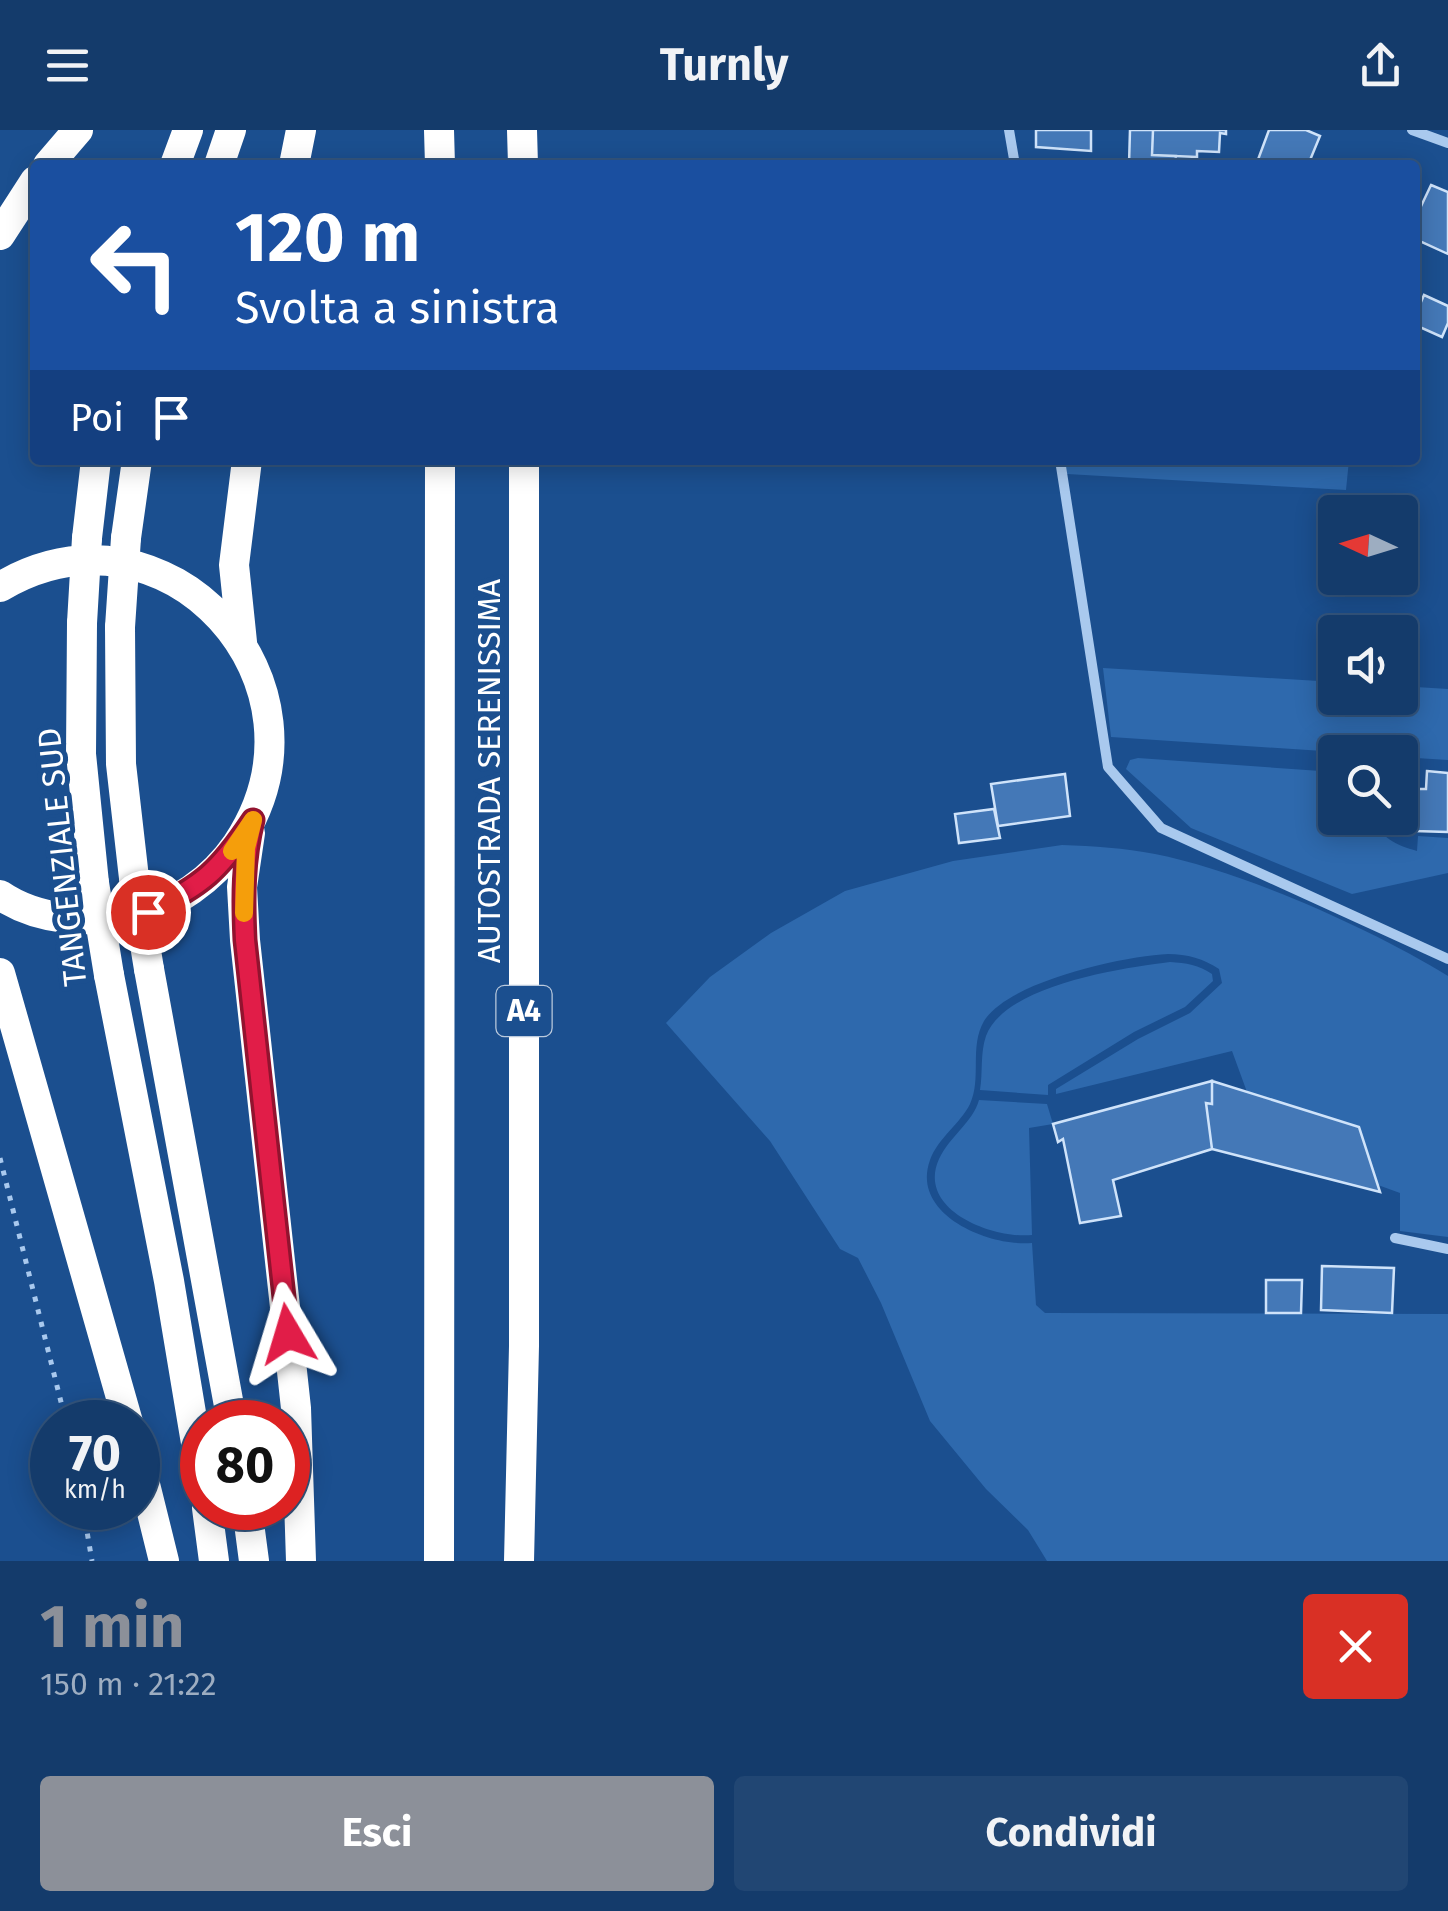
<!DOCTYPE html>
<html lang="it">
<meta charset="utf-8">
<style>
:root{--surface:#143b6b;--page:#214673;--text:#f1f3f6;--muted:#9dadc1;--line:#33557e;--accent:#8c9099}
body{margin:0;font-family:"Fira Sans",sans-serif;background:var(--page);color:var(--text);height:100vh;display:flex;flex-direction:column;font-size:38px;white-space:nowrap}
*{box-sizing:border-box;margin:0}
p{font-size:32px;color:var(--muted)}
.icon{flex:none;width:55px;height:55px;fill:none;stroke:currentColor;stroke-width:2;stroke-linecap:round;stroke-linejoin:round}
.map{position:relative;height:1431px;overflow:hidden}
.details{display:flex;flex-direction:column;background:var(--surface);flex:1}
.details>*{flex:none}
.banner{position:absolute;left:30px;top:30px;width:1390px;height:305px;border-radius:10px;box-shadow:0 5px 25px #0003,0 0 0 2px var(--line);background:#1a4fa0;color:#fff;overflow:hidden}
.needle{width:65px;rotate:274deg}
.buttons{position:absolute;left:1318px;top:365px;display:grid;gap:20px}
.buttons a{display:grid;place-items:center;width:100px;height:100px;border-radius:10px;background:var(--surface);box-shadow:0 5px 25px #0003,0 0 0 2px var(--line);font-size:50px}
.speed{position:absolute;left:30px;top:1270px;display:flex;gap:20px;font-size:50px;font-weight:700;text-align:center}
.speed>*{display:grid;place-content:center;width:130px;height:130px;border-radius:50%;background:var(--surface);box-shadow:0 5px 25px #0003,0 0 0 2px var(--line);line-height:1}
.speed small{font-size:25px;font-weight:400}
.speed .limit{border:15px solid #d22;background:#fff;color:#111}
.pin{position:absolute;display:grid;place-items:center;width:85px;height:85px;color:#fff;margin:-42px;border:5px solid #fff;border-radius:50%;box-shadow:0 2px 10px #0007}
.me{position:absolute;width:110px;margin:-55px;rotate:353deg;stroke-linejoin:round;filter:drop-shadow(0 0 8px #0008)}
.turn{display:flex;align-items:center;gap:35px;height:210px;padding:0 40px;font-size:45px}
.turn .icon{width:130px;height:130px;stroke-width:2.5}
.turn b{display:block;font-size:70px;line-height:85px}
.then{display:flex;align-items:center;height:95px;padding:0 40px;background:#0003;gap:20px;font-size:38px}
.round{display:grid;place-items:center;flex:none;width:105px;height:105px;border-radius:10px;background:var(--page)}
.summary{display:flex;align-items:center;justify-content:space-between;height:170px;padding:0 40px}
h1{font-size:60px;font-weight:700;line-height:75px;color:var(--accent)}
.button{display:flex;gap:20px;margin-top:auto;padding:20px 40px}
.button a{flex:1;height:115px;border-radius:10px;background:var(--accent);color:#fff;font-size:40px;font-weight:700;line-height:115px;text-align:center}
.button a+a{background:var(--page);color:var(--text)}
header{display:flex;justify-content:space-between;align-items:center;height:130px;padding:0 40px;background:var(--surface);font-size:45px;font-weight:700}
.map>svg:first-child{display:block}
.green{fill:#2e69ad}
.building{fill:#4478b7;stroke:#cfe3fa;stroke-width:2.5}
.lines{fill:none;stroke-linecap:round;stroke-linejoin:round}
.path{stroke:#a9c9ee;stroke-width:5;stroke-dasharray:5 8;stroke-linecap:butt}
.street{stroke:#a9c9ee;stroke-width:10}
.highway{stroke:#fff;stroke-width:30}
.highway-bridge{stroke:#fff;stroke-width:30}
.route-casing{stroke:#92132f;stroke-width:25}
.route{stroke:#e11d48;stroke-width:18}
.slow{stroke:#f59e0b;stroke-width:18}
.labels{text-anchor:middle;dominant-baseline:central;stroke-width:10;stroke-linejoin:round;paint-order:stroke}
.shield{fill:#1b4f8f;stroke:#bbcadd;stroke-width:2.5}
.shield-label{font-size:30px;font-weight:bold;fill:#fff}
.street-label{font-size:32px;fill:#fff;stroke:#1b4f8f}
</style>
<header><svg class="icon" aria-label="menu" viewBox="0 0 24 24"><path d="M4 6h16M4 12h16M4 18h16"/></svg>Turnly<svg class="icon" aria-label="share" viewBox="0 0 24 24"><path d="M12 15V3M7 8l5-5 5 5M5 13v7h14v-7"/></svg></header>
<div class="map">
<svg width="1448" height="1431" viewBox="0 0 1448 1431">
<rect width="100%" height="100%" fill="#1b4f8f"/>
<path class="green" d="M 1065,330 L 1349,330 L 1346,360 L 1067,344 Z
M 1103,538 L 1335,552 L 1335,568 L 1400,568 L 1400,556 L 1448,559 L 1448,630 L 1400,627 L 1400,622 L 1338,622 L 1111,607 Z
M 1138,628 L 1335,642 L 1335,688 L 1372,688 C 1381,708 1396,715 1417,721 L 1418,706 L 1448,708 L 1448,743 L 1352,764 L 1191,698 L 1126,639 L 1130,630 Z
M 1062,715 C 1094,716 1124,718 1155,724 C 1242,741 1372,799 1448,846 L 1448,1107 L 1400,1101 L 1400,1063 L 1378,1055 L 1359,998 L 1247,962 L 1232,921 L 1056,964 L 1056,959 L 1138,909 L 1190,883 L 1222,853 L 1219,839 C 1204,829 1187,824 1168,824 C 1124,826 1009,851 984,891 C 969,917 982,948 970,974 C 960,994 938,1008 930,1030 C 910,1085 990,1117 1032,1113 L 1036,1175 L 1045,1183 L 1448,1184 L 1448,1431 L 1047,1431 L 1028,1400 L 986,1359 L 930,1291 L 881,1173 L 858,1128 L 840,1119 L 770,1011 L 666,893 L 710,847 L 771,803 L 845,761 L 953,731 Z
M 1170,832 C 1186,833 1199,835 1212,844 L 1213,851 L 1185,877 L 1134,902 L 1048,955 L 1048,965 L 980,960 C 983,943 980,923 986,906 C 1005,855 1122,838 1170,832 Z
M 979,970 L 1047,974 L 1053,994 L 1029,998 L 1032,1105 C 993,1109 916,1080 939,1029 C 949,1007 973,992 979,970 Z"/>
<path class="building" d="M 1036,0 L 1091,0 L 1091,21 L 1036,17 Z
M 1130,0 L 1153,0 L 1152,25 L 1176,26 L 1175,35 L 1129,35 Z
M 1153,0 L 1226,0 L 1226,4 L 1220,3 L 1219,22 L 1197,21 L 1197,27 L 1152,25 Z
M 1269,0 L 1306,0 L 1320,6 L 1308,35 L 1256,35 Z
M 1431,55 L 1448,62 L 1448,124 L 1415,109 L 1415,89 Z
M 1424,165 L 1448,176 L 1448,193 L 1442,207 L 1415,195 L 1415,186 Z
M 1427,641 L 1448,643 L 1448,702 L 1415,701 L 1417,659 L 1426,659 Z
M 1065,644 L 1070,686 L 998,696 L 991,654 Z
M 994,679 L 1000,708 L 959,713 L 955,684 Z
M 1212,951 L 1212,974 L 1206,973 L 1212,1019 L 1113,1050 L 1121,1086 L 1080,1093 L 1063,1009 L 1058,1012 L 1053,994 Z
M 1212,951 L 1359,997 L 1380,1062 L 1212,1019 L 1206,973 L 1212,974 Z
M 1322,1136 L 1394,1138 L 1392,1183 L 1321,1180 Z
M 1266,1150 L 1302,1150 L 1301,1183 L 1266,1183 Z"/>
<g class="lines">
<path class="path" d="M 0,1028 L 66,1292
M 83,1378 L 92,1431"/>
<path class="street" d="M 1009,0 L 1015,35
M 1412,0 L 1448,13
M 1060,330 L 1108,637 L 1161,698 L 1448,829
M 1395,1108 L 1448,1119"/>
<path class="highway" d="M 439,0 L 440,35
M 522,0 L 523,35
M 48,35 L 78,0
M 175,35 L 188,0
M 219,35 L 231,0
M 294,35 L 301,0
M 0,105 L 35,51
M 87,408 L 96,330
M 126,408 L 137,330
M 0,457 C 166,358 344,554 237,714 C 213,749 174,777 132,785 C 88,793 38,791 0,765
M 82,493 L 81,624 L 94,753
M 120,497 L 121,634 L 134,748
M 242,512 L 234,435 L 247,330
M 250,703 L 242,757 L 245,810 L 296,1278 L 301,1431
M 149,839 L 232,1292
M 0,843 L 128,1292
M 109,845 L 169,1151 L 202,1349
M 138,1326 L 164,1431
M 207,1378 L 214,1431
M 247,1378 L 254,1431
M 439,1431 L 440,330
M 519,1431 L 524,1216 L 524,330"/>
<path class="highway-bridge" d="M 82,493 L 87,408
M 120,497 L 126,408
M 134,748 L 149,839
M 94,753 L 109,845"/>
</g>
<g class="lines">
<g class="route-casing">
<path id="route" d="M 148,782 C 203,755 219,741 253,690 C 243,730 243,768 245,810 L 288,1204"/>
</g>
<use href="#route" class="route"/>
<path class="slow" d="M 232,721 L 253,690 L 246,718 L 244,783"/>
</g>
<g class="labels">
<rect class="shield" x="496.5" y="856" width="55" height="50" rx="8"/>
<g class="shield-label">
<text x="524" y="881">A4</text>
</g>
<g class="street-label">
<text transform="translate(489 641) rotate(-90)">AUTOSTRADA SERENISSIMA</text>
<text transform="translate(62 727) rotate(-96)">TANGENZIALE SUD</text>
</g>
</g>
</svg>
<div class="buttons">
<a><svg class="needle" viewBox="-14 -14 28 28"><path d="M0-13l5 13h-10z" fill="#e53935"/><path d="M0 13l5-13h-10z" fill="#9dadc1"/></svg></a>
<a><svg class="icon" aria-label="sound" viewBox="0 0 24 24"><path d="M4 9h4l5-4v14l-5-4H4zM17 9q2 3 0 6"/></svg></a>
<a><svg class="icon" aria-label="search" viewBox="0 0 24 24"><circle cx="10" cy="10" r="6"/><path d="M15 15l6 6"/></svg></a>
</div>
<div class="speed"><div>70<small>km/h</small></div><div class="limit">80</div></div>
<div class="pin" style="left:148px;top:782px;background:#d93025"><svg class="icon" aria-label="arrive" viewBox="0 0 24 24"><path d="M6 21V4h12l-3 4 3 4H6"/></svg></div>
<svg class="me" style="left:288px;top:1204px" viewBox="-20 -20 40 40"><path d="M0-17L14 15 0 8-14 15z" fill="#e11d48" stroke="#fff" stroke-width="4"/></svg>
<div class="banner">
<div class="turn"><svg class="icon" aria-label="left" viewBox="0 0 24 24"><path d="M17 20v-9H6M10 6l-5 5 5 5"/></svg><div><b>120 m</b>Svolta a sinistra</div></div>
<div class="then">Poi<svg class="icon" aria-label="arrive" viewBox="0 0 24 24"><path d="M6 21V4h12l-3 4 3 4H6"/></svg></div>
</div>
</div>
<section class="details">
<div class="summary"><div><h1>1 min</h1><p>150 m · 21:22</p></div><a class="round" style="background:#d93025;color:#fff"><svg class="icon" aria-label="close" viewBox="0 0 24 24"><path d="M6 6l12 12M18 6L6 18"/></svg></a></div>
<div class="button"><a>Esci</a><a>Condividi</a></div>
</section>
